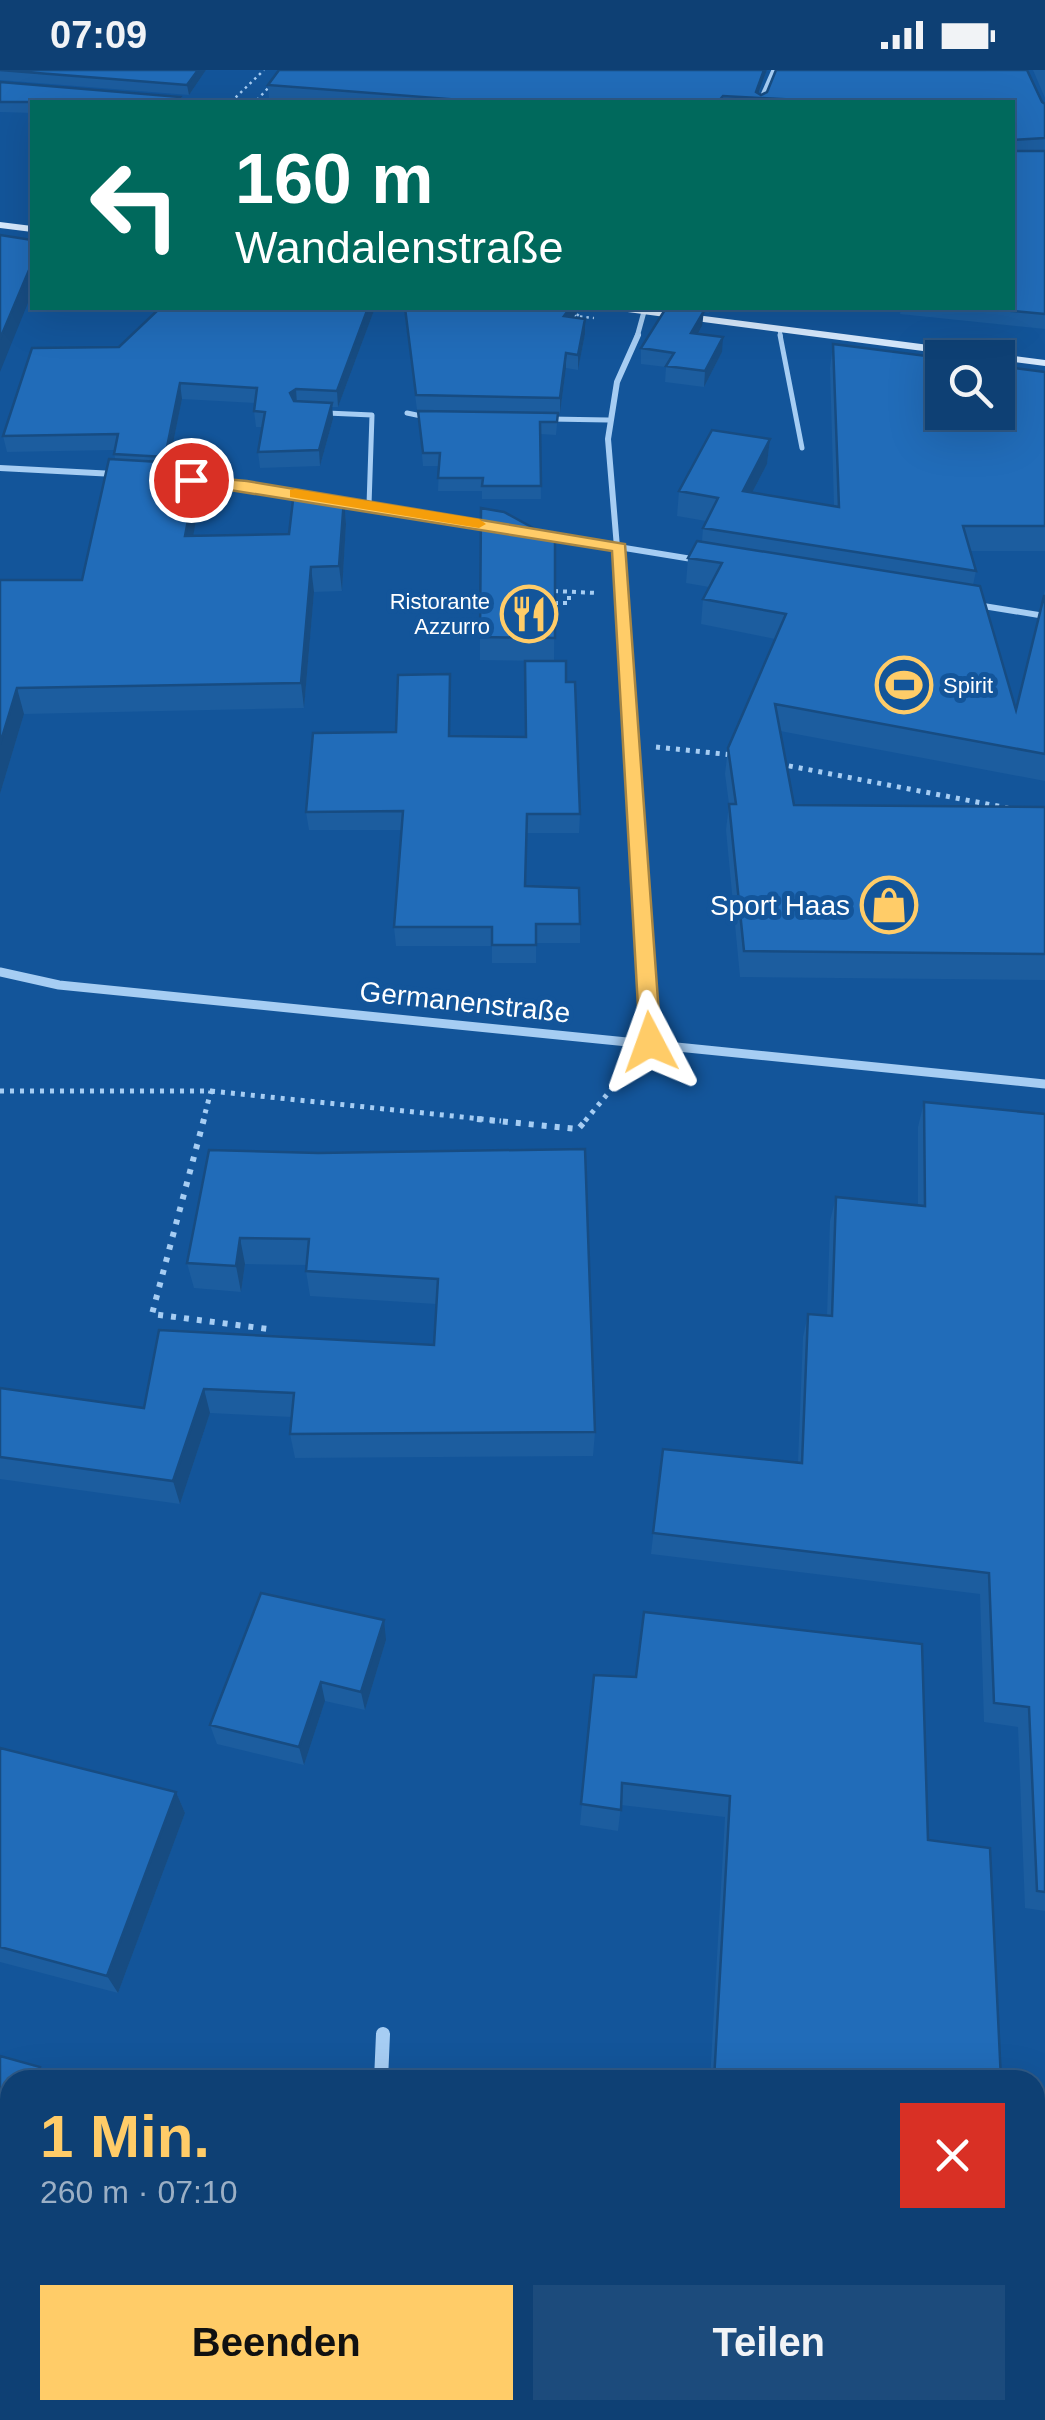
<!DOCTYPE html>
<html lang="de">
<meta charset="utf-8">
<style>
:root{--surface:#0e4074;--page:#1c4b7c;--text:#f1f3f6;--muted:#9bafc5;--line:#2e5986;--accent:#ffcc68}
body{margin:0;font-family:Arial,sans-serif;background:var(--page);color:var(--text);height:100vh;display:flex;flex-direction:column;font-size:38px;white-space:nowrap}
*{box-sizing:border-box;margin:0}
p{font-size:32px;color:var(--muted)}
.icon{flex:none;width:55px;height:55px;fill:none;stroke:currentColor;stroke-width:2;stroke-linecap:round;stroke-linejoin:round}
.map{position:relative;flex:1;overflow:hidden}
.side{position:absolute;left:0px;top:2000px;width:1045px;height:350px;display:flex;flex-direction:column;background:var(--surface);border-radius:30px 30px 0 0;box-shadow:0 10px 40px #0002,0 0 0 2px var(--line)}
.side>*{flex:none}
.top-card{position:absolute;left:30px;top:30px;width:985px;height:210px;border-radius:0px;box-shadow:0 10px 40px #0002,0 0 0 2px var(--line);background:#00695c;color:#fff;overflow:hidden}
.controls{position:absolute;left:925px;top:270px;display:grid;gap:20px}
.controls a{display:grid;place-items:center;width:90px;height:90px;border-radius:0px;background:var(--surface);box-shadow:0 10px 40px #0002,0 0 0 2px var(--line);font-size:50px}
.pin{position:absolute;display:grid;place-items:center;width:85px;height:85px;color:#fff;margin:-42px;border:5px solid #fff;border-radius:50%;box-shadow:0 2px 10px #0007}
.me{position:absolute;width:110px;margin:-55px;rotate:356deg;stroke-linejoin:round;filter:drop-shadow(0 0 8px #0008)}
.turn{display:flex;align-items:center;gap:35px;height:210px;padding:0 40px;font-size:45px}
.turn .icon{width:130px;height:130px;stroke-width:2.5}
.turn b{display:block;font-size:70px;line-height:85px}
.round{display:grid;place-items:center;flex:none;width:105px;height:105px;border-radius:0px;background:var(--page)}
.summary{display:flex;align-items:center;justify-content:space-between;height:170px;padding:0 40px}
h1{font-size:60px;font-weight:800;line-height:75px;color:var(--accent)}
.button{display:flex;gap:20px;margin-top:auto;padding:20px 40px}
.button a{flex:1;height:115px;border-radius:0px;background:var(--accent);color:#111;font-size:40px;font-weight:800;line-height:115px;text-align:center}
.button a+a{background:var(--page);color:var(--text)}
.status{display:flex;justify-content:space-between;align-items:center;height:70px;padding:0 50px;background:var(--surface);direction:ltr}
.status svg{height:28px;fill:currentColor}
.map>svg:first-child{display:block}
.lines{fill:none;stroke-linecap:round;stroke-linejoin:round}
.path-far3{stroke:#a6cdf3;stroke-width:2.5;stroke-dasharray:2.5 4;stroke-linecap:butt}
.path-far2{stroke:#a6cdf3;stroke-width:4;stroke-dasharray:4 5;stroke-linecap:butt}
.path-far1{stroke:#a6cdf3;stroke-width:5;stroke-dasharray:4 6;stroke-linecap:butt}
.path{stroke:#a6cdf3;stroke-width:6;stroke-dasharray:5 8;stroke-linecap:butt}
.lane-far1{stroke:#a6cdf3;stroke-width:4}
.lane{stroke:#a6cdf3;stroke-width:5}
.street-far3{stroke:#a6cdf3;stroke-width:5}
.street-far2{stroke:#a6cdf3;stroke-width:6}
.street-far1{stroke:#a6cdf3;stroke-width:9}
.street{stroke:#a6cdf3;stroke-width:14}
.secondary{fill:#d6e9fd;fill-rule:evenodd}
.wall{fill:#1c5d9f}
.shaded-wall{fill:#174c82}
.building{fill:#216cb9;stroke:#174c82;stroke-width:2.5}
.route{fill:#ffcc68;stroke:#a68544;stroke-width:2.5}
.slow{fill:#f59e0b}
.labels{text-anchor:middle;dominant-baseline:central;stroke-width:10;stroke-linejoin:round;paint-order:stroke}
.far-poi-label{font-size:22px;fill:#fff;stroke:#13559a;text-anchor:end}
.poi-label{font-size:28px;fill:#fff;stroke:#13559a;text-anchor:end}
.street-label{font-size:28px;fill:#fff;stroke:#13559a}
</style>
<div class="status"><b>07:09</b><svg viewBox="0 0 49 12"><path d="M0 12V9h3v3zM5 12V6h3v6zM10 12V3h3v9zM15 12V0h3v12zM26 1h20v11H26zM47 4h2v5h-2z"/></svg></div>
<div class="map">
<svg width="1045" height="2350" viewBox="0 0 1045 2350">
<rect width="100%" height="100%" fill="#13559a"/>
<g class="lines">
<path class="path-far3" d="M 257,30 L 285,0
M 231,32 L 264,0
M 567,245 L 594,248
M 577,246 L 583,238"/>
<path class="path-far2" d="M 554,521 L 597,523
M 554,533 L 569,533 L 569,523"/>
<path class="path-far1" d="M 656,677 L 733,685
M 779,694 L 1008,738
M 0,1021 L 211,1021 L 203,1051
M 211,1021 L 501,1051
M 585,1051 L 629,998"/>
<path class="path" d="M 204,1049 L 152,1244 L 268,1259
M 477,1049 L 578,1059 L 587,1049"/>
<path class="lane-far1" d="M 779,258 L 781,267"/>
<path class="lane" d="M 780,265 L 802,378
M 327,343 L 372,345 L 369,435
M 407,343 L 426,347
M 550,349 L 608,350"/>
<path class="street-far3" d="M 169,30 L 193,32
M 760,32 L 774,0
M 637,267 L 645,238"/>
<path class="street-far2" d="M 0,398 L 115,404
M 152,406 L 247,416 L 491,456
M 533,463 L 698,490
M 977,535 L 1045,546
M 628,610 L 608,369 L 617,312 L 638,265"/>
<path class="street-far1" d="M 628,607 L 650,972
M 0,902 L 59,915 L 1045,1014"/>
<path class="street" d="M 381,2010 L 383,1964
M 363,2350 L 364,2340"/>
<path class="secondary" d="M 0,152 L 32,156 L 32,162 L 0,158 Z
M 614,238 L 642,238 L 1045,290 L 1045,296 L 998,290 L 998,288 L 976,288 L 620,241 Z"/>
</g>
<path class="wall" d="M 0,0 L 206,0 L 189,25 L 0,10 Z
M 767,0 L 759,24 L 761,25 L 1042,32 L 1045,34 L 1045,259 L 900,244 L 901,238 L 1012,238 L 1012,32 L 326,32 L 269,28 L 268,15 Z
M 1033,0 L 1045,0 L 1045,28 Z
M 0,12 L 32,32 L 32,43 L 0,42 Z
M 160,238 L 375,238 L 338,337 L 332,337 L 333,349 L 320,396 L 260,398 L 258,382 L 262,357 L 256,357 L 254,341 L 255,333 L 182,329 L 167,403 L 162,403 L 164,414 L 195,414 L 198,438 L 193,466 L 289,464 L 344,429 L 346,454 L 342,521 L 314,522 L 304,638 L 24,644 L 0,724 L 0,510 L 82,510 L 115,389 L 114,380 L 7,382 L 3,366 L 119,277 Z
M 404,238 L 580,238 L 573,248 L 585,249 L 585,264 L 578,300 L 566,298 L 560,343 L 417,340 Z
M 666,238 L 712,238 L 709,243 L 703,242 L 702,256 L 698,264 L 722,282 L 704,317 L 665,312 L 666,297 L 641,294 L 641,278 Z
M 833,274 L 1045,302 L 1045,481 L 970,481 L 976,501 L 973,515 L 1016,640 L 1045,519 L 1045,711 L 780,661 L 794,735 L 1045,737 L 1045,910 L 740,907 L 726,760 L 729,734 L 725,704 L 728,678 L 775,569 L 701,554 L 703,529 L 709,517 L 686,513 L 688,488 L 702,471 L 703,458 L 706,451 L 677,446 L 679,421 L 770,369 L 767,394 L 752,423 L 834,436 L 830,298 Z
M 418,341 L 558,343 L 556,365 L 540,364 L 541,429 L 482,429 L 482,421 L 438,421 L 439,396 L 423,396 Z
M 555,470 L 554,591 L 566,612 L 580,744 L 579,763 L 527,763 L 526,816 L 580,854 L 580,873 L 536,873 L 536,893 L 492,893 L 492,876 L 396,876 L 394,857 L 402,760 L 309,760 L 306,742 L 396,662 L 450,604 L 450,666 L 526,667 L 552,591 L 480,590 L 480,567 Z
M 924,1032 L 1045,1044 L 1045,1841 L 1025,1838 L 1018,1657 L 984,1652 L 980,1524 L 651,1484 L 663,1379 L 798,1392 L 803,1267 L 808,1244 L 827,1246 L 830,1151 L 836,1127 L 918,1135 L 918,1057 Z
M 318,1083 L 595,1362 L 593,1386 L 295,1388 L 290,1364 L 292,1347 L 210,1343 L 180,1434 L 0,1409 L 0,1318 L 144,1338 L 159,1260 L 434,1275 L 436,1234 L 310,1226 L 306,1201 L 307,1195 L 245,1194 L 241,1222 L 194,1218 L 187,1193 Z
M 386,1570 L 365,1640 L 325,1631 L 304,1695 L 217,1674 L 210,1655 Z
M 594,1605 L 928,1770 L 1001,2010 L 710,2010 L 725,1747 L 621,1735 L 618,1761 L 580,1755 Z
M 0,1678 L 176,1722 L 185,1743 L 118,1923 L 0,1892 Z
M 0,1986 L 40,1997 L 52,2010 L 10,2010 L 10,2086 L 0,2084 Z
M 758,2340 L 919,2340 L 918,2350 L 792,2350 Z"/>
<path class="shaded-wall" d="M 198,0 L 206,0 L 189,25 L 187,15 Z
M 764,0 L 767,0 L 757,27 L 756,22 Z
M 32,193 L 32,223 L 0,302 L 0,269 Z
M 368,238 L 375,238 L 338,337 L 337,321 Z
M 570,238 L 580,238 L 563,261 L 564,246 Z
M 704,241 L 702,256 L 690,278 L 691,263 Z
M 585,249 L 585,264 L 578,300 L 578,285 Z
M 723,267 L 722,282 L 704,317 L 705,301 Z
M 566,283 L 566,298 L 560,343 L 560,328 Z
M 180,313 L 182,329 L 167,403 L 165,387 Z
M 296,319 L 297,335 L 291,338 L 290,323 Z
M 332,333 L 333,349 L 320,396 L 319,380 Z
M 770,369 L 767,394 L 740,446 L 743,421 Z
M 160,392 L 165,417 L 156,414 Z
M 195,414 L 198,438 L 189,491 L 185,466 Z
M 344,429 L 346,454 L 342,521 L 339,496 Z
M 311,497 L 314,522 L 304,638 L 301,613 Z
M 17,618 L 24,644 L 0,724 L 0,674 Z
M 240,1168 L 245,1194 L 241,1222 L 236,1196 Z
M 204,1319 L 210,1343 L 180,1434 L 173,1411 Z
M 384,1550 L 386,1570 L 365,1640 L 361,1622 Z
M 321,1612 L 325,1631 L 304,1695 L 299,1677 Z
M 176,1722 L 185,1743 L 118,1923 L 107,1906 Z
M 40,1997 L 52,2010 L 36,2010 Z
M 261,2340 L 271,2340 L 268,2350 L 258,2350 Z"/>
<path class="building" d="M 0,0 L 198,0 L 187,15 Z
M 279,0 L 764,0 L 756,22 L 761,25 L 767,22 L 776,0 L 1027,0 L 1042,32 L 1045,34 L 1045,68 L 1012,70 L 1012,32 L 797,32 L 798,30 L 723,26 L 718,32 L 447,32 L 449,29 L 268,15 Z
M 0,12 L 180,27 L 176,32 L 0,32 Z
M 1012,78 L 1015,81 L 1045,81 L 1045,244 L 981,238 L 1012,238 Z
M 0,165 L 32,170 L 32,193 L 0,269 Z
M 160,238 L 368,238 L 337,321 L 296,319 L 290,323 L 294,331 L 332,333 L 319,380 L 258,382 L 265,342 L 254,341 L 257,318 L 180,313 L 165,387 L 114,384 L 118,364 L 3,366 L 32,278 L 119,277 Z
M 405,238 L 570,238 L 564,246 L 585,249 L 578,285 L 566,283 L 560,328 L 416,325 Z
M 666,238 L 704,241 L 691,263 L 723,267 L 705,301 L 666,296 L 674,283 L 641,278 Z
M 833,274 L 942,288 L 942,342 L 998,342 L 998,296 L 1045,302 L 1045,456 L 963,456 L 976,501 L 703,458 L 718,428 L 679,421 L 712,360 L 770,369 L 743,421 L 839,437 Z
M 418,341 L 558,343 L 557,352 L 540,352 L 541,416 L 482,416 L 483,408 L 438,408 L 440,383 L 423,383 Z
M 109,389 L 160,392 L 156,414 L 195,414 L 185,466 L 289,464 L 293,430 L 344,429 L 339,496 L 311,497 L 301,613 L 17,618 L 0,674 L 0,510 L 82,510 Z
M 481,438 L 504,442 L 555,470 L 555,568 L 480,567 Z
M 697,471 L 980,516 L 1016,640 L 1044,526 L 1045,526 L 1045,684 L 775,634 L 794,735 L 1045,737 L 1045,884 L 744,881 L 729,734 L 736,734 L 728,678 L 786,544 L 703,529 L 722,493 L 688,488 Z
M 525,591 L 566,591 L 566,612 L 575,612 L 580,744 L 527,744 L 525,816 L 579,818 L 580,854 L 536,854 L 536,875 L 492,875 L 492,857 L 394,857 L 403,741 L 306,742 L 313,663 L 396,662 L 398,605 L 450,604 L 449,666 L 526,667 Z
M 924,1032 L 1045,1044 L 1045,1822 L 1037,1821 L 1029,1637 L 994,1633 L 989,1503 L 653,1463 L 663,1379 L 802,1393 L 808,1244 L 832,1246 L 836,1127 L 925,1136 Z
M 585,1079 L 595,1362 L 290,1364 L 294,1323 L 204,1319 L 173,1411 L 0,1387 L 0,1318 L 144,1338 L 159,1260 L 434,1275 L 438,1209 L 306,1201 L 309,1169 L 240,1168 L 236,1196 L 187,1193 L 209,1080 L 318,1083 Z
M 261,1523 L 384,1550 L 361,1622 L 321,1612 L 299,1677 L 210,1655 Z
M 644,1542 L 922,1574 L 928,1770 L 990,1778 L 1001,2010 L 714,2010 L 730,1726 L 622,1713 L 621,1740 L 581,1734 L 594,1605 L 636,1607 Z
M 0,1678 L 176,1722 L 107,1906 L 0,1877 Z
M 0,1986 L 40,1997 L 36,2010 L 10,2010 L 10,2077 L 0,2075 Z
M 0,2256 L 10,2259 L 10,2340 L 261,2340 L 258,2350 L 0,2350 Z
M 626,2340 L 717,2340 L 715,2350 L 624,2350 Z
M 778,2340 L 919,2340 L 918,2350 L 812,2350 Z"/>
<path class="route" d="M 191,406 L 247,411 L 625,474 L 661,972 L 658,977 L 650,979 L 640,972 L 612,481 L 186,413 L 186,407 Z"/>
<path class="slow" d="M 295,419 L 479,449 L 486,454 L 479,458 L 290,427 L 290,420 Z"/>
<defs>
<g id="restaurant-ring" transform="scale(2.875)"><circle r="9.5" fill="#13559a" stroke="#ffcc68" stroke-width="1.5"/><path d="M-5-6h1v4h1v-4h1v4h1v-4h1v5L-1.5 .5V6h-2V.5L-5-1ZM5-6V6H3V1.5H1.5Q1.5-4 5-6Z" fill="#ffcc68"/></g>
<g id="stadium-ring" transform="scale(2.875)"><circle r="9.5" fill="#13559a" stroke="#ffcc68" stroke-width="1.5"/><path d="M0-5a6.5 5 0 1 0 0 10a6.5 5 0 1 0 0-10ZM-3.5-1.8h7v3.6h-7Z" fill="#ffcc68"/></g>
<g id="shop-ring" transform="scale(2.875)"><circle r="9.5" fill="#13559a" stroke="#ffcc68" stroke-width="1.5"/><path d="M-5-2.5h2.3a2.7 3.5 0 0 1 5.4 0H5L5.5 6h-11ZM-1.5-2.5h3a1.5 2.3 0 0 0-3 0Z" fill="#ffcc68"/></g>
</defs>
<g fill-rule="evenodd">
<use href="#restaurant-ring" x="529" y="544"/>
<use href="#stadium-ring" x="904" y="615"/>
<use href="#shop-ring" x="889" y="835"/>
</g>
<g class="labels">
<g class="far-poi-label">
<text x="490" y="531">Ristorante<tspan x="490" dy="25">Azzurro</tspan></text>
<text x="943" y="615" text-anchor="start">Spirit</text>
</g>
<g class="poi-label">
<text x="850" y="835">Sport Haas</text>
</g>
<g class="street-label">
<text transform="translate(465 932) rotate(6)">Germanenstraße</text>
</g>
</g>
</svg>
<div class="controls">
<a><svg class="icon" aria-label="search" viewBox="0 0 24 24"><circle cx="10" cy="10" r="6"/><path d="M15 15l6 6"/></svg></a>
</div>
<div class="pin" style="left:191px;top:410px;background:#d93025"><svg class="icon" aria-label="arrive" viewBox="0 0 24 24"><path d="M6 21V4h12l-3 4 3 4H6"/></svg></div>
<svg class="me" style="left:650px;top:972px" viewBox="-20 -20 40 40"><path d="M0-17L14 15 0 8-14 15z" fill="#ffcc68" stroke="#fff" stroke-width="4"/></svg>
<div class="top-card">
<div class="turn"><svg class="icon" aria-label="left" viewBox="0 0 24 24"><path d="M17 20v-9H6M10 6l-5 5 5 5"/></svg><div><b>160 m</b>Wandalenstraße</div></div>
</div>
<section class="side">
<div class="summary"><div><h1>1 Min.</h1><p>260 m · 07:10</p></div><a class="round" style="background:#d93025;color:#fff"><svg class="icon" aria-label="close" viewBox="0 0 24 24"><path d="M6 6l12 12M18 6L6 18"/></svg></a></div>
<div class="button"><a>Beenden</a><a>Teilen</a></div>
</section>
</div>
